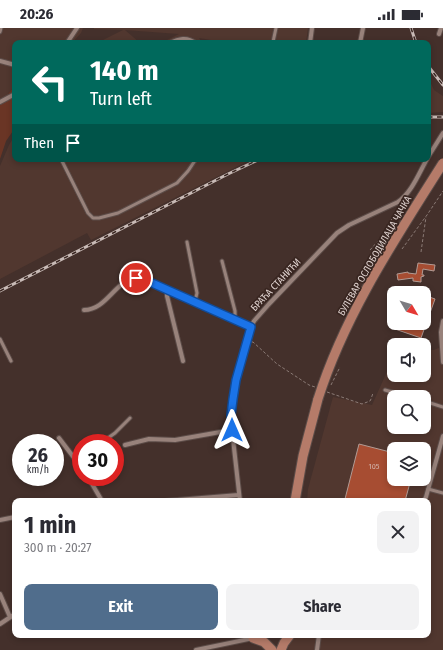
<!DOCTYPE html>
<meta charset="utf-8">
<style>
:root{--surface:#fff;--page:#f2f2f3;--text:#2b2b33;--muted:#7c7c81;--accent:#506d8c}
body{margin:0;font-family:"Fira Sans Condensed",sans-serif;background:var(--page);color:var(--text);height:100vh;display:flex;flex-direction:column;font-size:15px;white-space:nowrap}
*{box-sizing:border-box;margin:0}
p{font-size:13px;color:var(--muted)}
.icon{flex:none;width:22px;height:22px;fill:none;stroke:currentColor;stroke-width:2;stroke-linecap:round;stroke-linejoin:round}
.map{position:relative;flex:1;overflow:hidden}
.details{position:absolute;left:12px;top:470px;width:419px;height:140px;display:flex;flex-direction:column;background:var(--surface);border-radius:8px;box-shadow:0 2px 6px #0003}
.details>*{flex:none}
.banner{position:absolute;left:12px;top:12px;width:419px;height:122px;border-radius:8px;box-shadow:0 2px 6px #0003;background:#00695c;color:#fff;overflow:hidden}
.needle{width:26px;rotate:128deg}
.buttons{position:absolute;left:387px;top:258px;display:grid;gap:8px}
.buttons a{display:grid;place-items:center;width:44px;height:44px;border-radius:8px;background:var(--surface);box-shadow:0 2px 6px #0003;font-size:20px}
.speed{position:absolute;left:12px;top:406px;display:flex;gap:8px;font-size:20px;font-weight:700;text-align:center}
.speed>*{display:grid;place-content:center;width:52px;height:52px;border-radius:50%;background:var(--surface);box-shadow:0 2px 6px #0003;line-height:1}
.speed small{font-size:10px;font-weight:400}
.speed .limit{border:6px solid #d22;background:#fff;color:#111}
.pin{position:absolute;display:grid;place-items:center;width:34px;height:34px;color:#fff;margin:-17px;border:2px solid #fff;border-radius:50%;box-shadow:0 1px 4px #0007}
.me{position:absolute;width:44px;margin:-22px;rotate:0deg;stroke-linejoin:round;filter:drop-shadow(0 0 3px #0008)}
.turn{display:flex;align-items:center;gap:14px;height:84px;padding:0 12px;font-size:18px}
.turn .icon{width:52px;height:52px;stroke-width:2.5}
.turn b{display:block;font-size:28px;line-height:34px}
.then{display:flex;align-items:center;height:38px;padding:0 12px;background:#0003;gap:8px;font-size:15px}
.round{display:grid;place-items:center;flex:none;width:42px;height:42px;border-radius:8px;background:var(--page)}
.head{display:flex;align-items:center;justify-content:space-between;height:68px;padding:0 12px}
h1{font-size:24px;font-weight:700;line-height:30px}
.cta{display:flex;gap:8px;margin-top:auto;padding:8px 12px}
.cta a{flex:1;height:46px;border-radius:8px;background:var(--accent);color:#fff;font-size:16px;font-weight:700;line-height:46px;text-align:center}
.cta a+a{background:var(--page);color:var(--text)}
.status{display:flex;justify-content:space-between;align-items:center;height:28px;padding:0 20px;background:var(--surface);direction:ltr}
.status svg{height:11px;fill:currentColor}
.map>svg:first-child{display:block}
.built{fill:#51372f;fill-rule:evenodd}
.green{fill:#6a3525}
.building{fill:#a74d32;stroke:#b29b94}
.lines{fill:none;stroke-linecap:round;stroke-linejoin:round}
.service-casing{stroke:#5c4c48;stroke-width:5}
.minor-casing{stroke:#5c4c48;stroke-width:6}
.primary-casing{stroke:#5c4c48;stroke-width:11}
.path{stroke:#8b7b76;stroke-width:1;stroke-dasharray:3 2;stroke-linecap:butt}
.service{stroke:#98827b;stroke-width:3}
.minor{stroke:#98827b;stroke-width:4}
.primary{stroke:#b57b69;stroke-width:9}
.rail-casing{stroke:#c8bab6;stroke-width:3}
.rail{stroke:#392621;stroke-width:1.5;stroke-dasharray:4.5;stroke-linecap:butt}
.primary-bridge-casing{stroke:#5c4c48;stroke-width:11;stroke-linecap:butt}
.primary-bridge{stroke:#b57b69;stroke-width:9}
.route-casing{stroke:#114b97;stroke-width:10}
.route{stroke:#1a73e8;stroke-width:7}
.labels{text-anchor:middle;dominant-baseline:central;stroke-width:3.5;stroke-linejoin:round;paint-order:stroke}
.number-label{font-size:8px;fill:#d1b1a8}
.street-label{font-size:10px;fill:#dfd2cf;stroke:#392621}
</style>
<div class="status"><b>20:26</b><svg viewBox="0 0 49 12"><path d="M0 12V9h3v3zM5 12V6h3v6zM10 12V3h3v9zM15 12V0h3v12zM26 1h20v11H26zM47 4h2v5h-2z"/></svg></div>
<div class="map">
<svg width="443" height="622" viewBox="0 0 443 622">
<rect width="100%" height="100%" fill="#44302b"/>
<path class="built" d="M 0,0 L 83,0 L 81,5 L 72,15 L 15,15 L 15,57 L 2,74 L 0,74 Z
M 94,0 L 308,0 L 306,15 L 228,15 L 199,10 L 202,15 L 161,15 L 179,6 L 125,2 L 140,15 L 97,15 L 123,2 L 94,1 Z
M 428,49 L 434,62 L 443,68 L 443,84 L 428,85 Z
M 15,107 L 15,131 L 247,131 L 246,134 L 91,212 L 87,205 L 0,251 L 0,138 L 9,117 Z
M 443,318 L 443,622 L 288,622 L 290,607 L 428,607 L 428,473 L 307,473 L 308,461 L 333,369 L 372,377 L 390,337 L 394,333 L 394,347 L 424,347 L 424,321 L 434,322 ZM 394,369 L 424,369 L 424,399 L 394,399 ZM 394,421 L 424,421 L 424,451 L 394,451 Z"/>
<path class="green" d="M 15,57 L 15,100 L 6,113 L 0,131 L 0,74 L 2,74 Z"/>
<path class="building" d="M 418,235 L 435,237 L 434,243 L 423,241 L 422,247 L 424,247 L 424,248 L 421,249 L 421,254 L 413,253 L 413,250 L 398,252 L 397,246 L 408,244 L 408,245 L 416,246 Z
M 424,267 L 435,271 L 421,310 L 392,300 L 394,295 L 424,295 Z
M 359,416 L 394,425 L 394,451 L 411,451 L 405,473 L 347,473 L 348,471 L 345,471 Z"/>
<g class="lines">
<g class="service-casing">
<path id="service" d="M 0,4 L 1,0
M 273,14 L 276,0
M 169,15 C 179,10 187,8 196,15
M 61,131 L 88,185 L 93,190 L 99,190 L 118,185 L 177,155 L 188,143 L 196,131
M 187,214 L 197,265 L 196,269 L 194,274
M 222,233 L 235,283 L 235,287 L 234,291
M 0,311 L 11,333
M 385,362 L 409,369
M 424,373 L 443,379
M 101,415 L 115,405 L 130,390
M 74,429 L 81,424
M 428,461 L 443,465"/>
</g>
<g class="minor-casing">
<path id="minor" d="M 439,6 L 441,0
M 67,15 L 77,0
M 310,15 L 312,0
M 360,15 L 363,0
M 0,33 L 15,37
M 0,74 L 15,66
M 428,129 L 443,105
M 167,262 L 167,268 L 183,333
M 84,282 C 108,282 116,249 139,250 L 251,299
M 443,293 L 441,304 L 443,334
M 59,410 L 81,439
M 125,417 L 149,411 L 175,412 L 232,402
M 88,449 L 102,473
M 165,473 L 239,467
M 240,473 L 232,402 L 231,387 L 233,371 L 236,352 L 251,299 L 254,293 L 269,276 L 337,205 L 349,197 L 398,174 C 412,164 419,145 427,131
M 424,473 L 426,469 L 443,408
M 0,492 L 15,489
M 0,566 L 10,589
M 0,596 L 15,586
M 196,622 L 268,607
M 317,622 L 319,607"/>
</g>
<g class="primary-casing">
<path id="primary" d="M 295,473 L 303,428 L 318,371
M 253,610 L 264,614 L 272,622
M 281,622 L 284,615 L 290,607"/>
</g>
<path class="path" d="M 402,221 L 427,187 L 443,163
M 370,222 L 380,211 L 399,179
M 421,224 L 426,189
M 252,314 L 253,314 L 277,336 L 309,357 L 315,359
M 331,357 L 340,339
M 327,364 L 362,376 L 370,373 L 371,371 L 373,365"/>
<use href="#service" class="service"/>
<use href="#minor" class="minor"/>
<use href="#primary" class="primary"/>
<g class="rail-casing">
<path id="rail" d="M 411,0 L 416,15
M 428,38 L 443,57
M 428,89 L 443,89
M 0,263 L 228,146 L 260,131"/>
</g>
<use href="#rail" class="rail"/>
<g class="primary-bridge-casing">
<path id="primary-bridge" d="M 318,371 C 345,286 395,211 443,135"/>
</g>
<use href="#primary-bridge" class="primary-bridge"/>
</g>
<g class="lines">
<g class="route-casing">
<path id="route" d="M 136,250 L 143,251 L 251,299 L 236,352 L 233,371 L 231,387 L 232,402"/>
</g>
<use href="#route" class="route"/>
</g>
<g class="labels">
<g class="number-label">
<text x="374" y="438">105</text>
</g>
<g class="street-label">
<text transform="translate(375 228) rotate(-60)">БУЛЕВАР ОСЛОБОДИЛАЦА ЧАЧКА</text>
<text transform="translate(276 257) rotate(-47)">БРАЋА СТАНИЋИ</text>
</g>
</g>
</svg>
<div class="buttons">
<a><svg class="needle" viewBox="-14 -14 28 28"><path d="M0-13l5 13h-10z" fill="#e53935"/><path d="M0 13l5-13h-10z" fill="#7c7c81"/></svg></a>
<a><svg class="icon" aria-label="sound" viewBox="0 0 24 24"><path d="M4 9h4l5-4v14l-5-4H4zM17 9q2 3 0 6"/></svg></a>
<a><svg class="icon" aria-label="search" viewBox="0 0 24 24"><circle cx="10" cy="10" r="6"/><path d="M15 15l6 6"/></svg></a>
<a><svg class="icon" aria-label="layers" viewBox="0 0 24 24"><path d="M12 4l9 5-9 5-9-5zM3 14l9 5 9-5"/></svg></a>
</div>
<div class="speed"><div>26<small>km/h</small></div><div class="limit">30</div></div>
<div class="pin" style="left:136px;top:250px;background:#d93025"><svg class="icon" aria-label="arrive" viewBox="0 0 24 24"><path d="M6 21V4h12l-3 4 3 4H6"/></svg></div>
<svg class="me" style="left:232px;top:402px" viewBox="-20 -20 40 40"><path d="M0-17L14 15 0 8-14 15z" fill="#1a73e8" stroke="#fff" stroke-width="4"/></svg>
<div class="banner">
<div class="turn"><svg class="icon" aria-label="left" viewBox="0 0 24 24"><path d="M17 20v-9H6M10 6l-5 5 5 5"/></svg><div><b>140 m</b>Turn left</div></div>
<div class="then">Then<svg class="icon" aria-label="arrive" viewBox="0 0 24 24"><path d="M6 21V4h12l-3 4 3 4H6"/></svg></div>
</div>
<section class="details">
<div class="head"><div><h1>1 min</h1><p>300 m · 20:27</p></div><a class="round"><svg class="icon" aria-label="close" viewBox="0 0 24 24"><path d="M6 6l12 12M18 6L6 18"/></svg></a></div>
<div class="cta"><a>Exit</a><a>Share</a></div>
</section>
</div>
